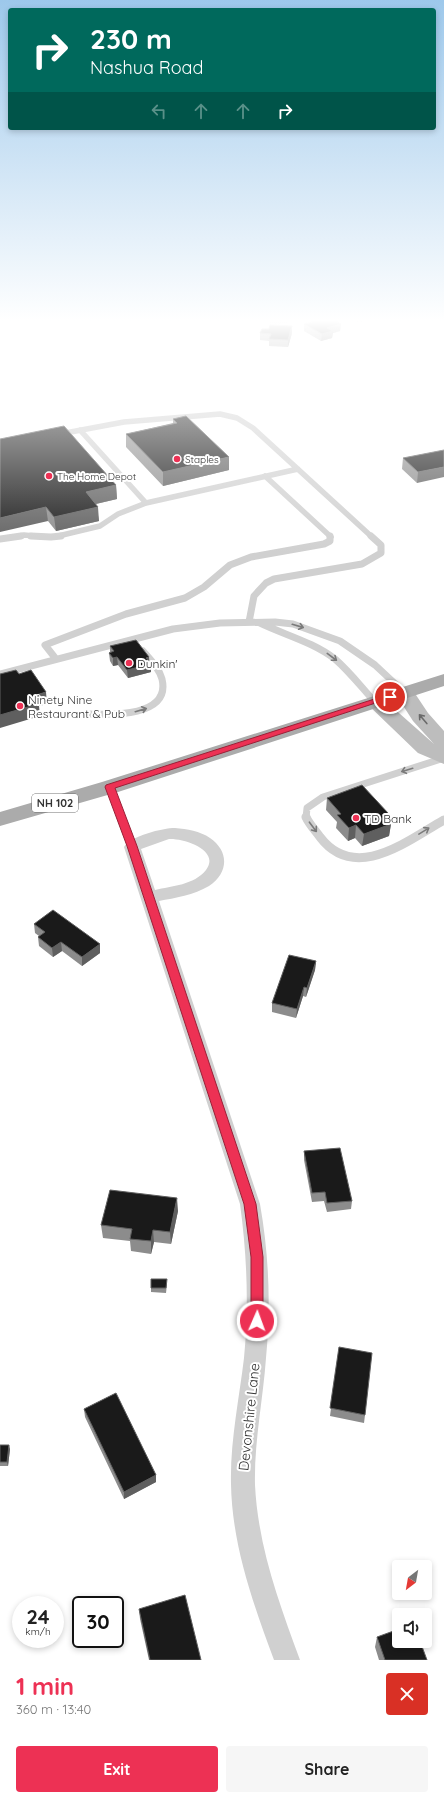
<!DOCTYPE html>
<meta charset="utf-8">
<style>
:root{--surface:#fff;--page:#f6f6f6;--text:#222;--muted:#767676;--accent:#ed3154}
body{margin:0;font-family:Quicksand,sans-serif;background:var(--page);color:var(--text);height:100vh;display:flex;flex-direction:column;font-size:15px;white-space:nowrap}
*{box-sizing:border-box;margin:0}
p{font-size:13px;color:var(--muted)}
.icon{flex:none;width:22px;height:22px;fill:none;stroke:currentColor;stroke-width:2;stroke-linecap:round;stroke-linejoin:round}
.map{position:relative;height:1660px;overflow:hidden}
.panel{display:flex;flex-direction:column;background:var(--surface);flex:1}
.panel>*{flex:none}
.hud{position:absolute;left:8px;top:8px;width:428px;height:122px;border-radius:4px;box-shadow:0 2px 6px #0003;background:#00695c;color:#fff;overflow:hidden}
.needle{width:26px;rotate:211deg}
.buttons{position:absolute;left:392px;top:1560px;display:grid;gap:8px}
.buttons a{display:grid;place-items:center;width:40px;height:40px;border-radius:4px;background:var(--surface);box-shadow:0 2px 6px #0003;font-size:20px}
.speed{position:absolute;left:12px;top:1596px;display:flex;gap:8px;font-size:20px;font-weight:700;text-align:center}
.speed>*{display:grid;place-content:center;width:52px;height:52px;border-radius:50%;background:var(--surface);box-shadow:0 2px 6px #0003;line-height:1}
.speed small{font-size:10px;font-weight:400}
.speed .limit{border:2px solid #111;border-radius:6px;background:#fff;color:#111}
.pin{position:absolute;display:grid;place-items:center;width:34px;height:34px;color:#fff;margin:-17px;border:2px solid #fff;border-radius:50%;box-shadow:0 1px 4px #0007}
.me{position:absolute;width:44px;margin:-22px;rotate:2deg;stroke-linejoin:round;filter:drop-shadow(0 0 3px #0008)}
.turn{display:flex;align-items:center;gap:14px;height:84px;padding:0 16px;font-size:18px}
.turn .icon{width:52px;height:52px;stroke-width:2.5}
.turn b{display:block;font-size:28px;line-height:34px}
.lanes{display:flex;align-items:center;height:38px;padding:0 16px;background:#0003;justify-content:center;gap:20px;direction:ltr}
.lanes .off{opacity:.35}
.round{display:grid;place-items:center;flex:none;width:42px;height:42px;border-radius:4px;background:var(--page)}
.summary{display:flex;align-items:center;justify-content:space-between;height:68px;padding:0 16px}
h1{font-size:24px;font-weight:700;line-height:30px;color:var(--accent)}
.cta{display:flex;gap:8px;margin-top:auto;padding:8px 16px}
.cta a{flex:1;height:46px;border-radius:4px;background:var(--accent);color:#fff;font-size:16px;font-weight:700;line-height:46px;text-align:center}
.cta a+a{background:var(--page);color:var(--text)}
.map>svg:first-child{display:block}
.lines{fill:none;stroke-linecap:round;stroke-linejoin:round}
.lane-far2{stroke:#d0d0d0;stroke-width:5.5}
.lane-far1{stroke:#d0d0d0;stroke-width:7}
.lane{stroke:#d0d0d0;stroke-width:9}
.street{fill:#d0d0d0;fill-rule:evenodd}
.secondary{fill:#bdbdbd;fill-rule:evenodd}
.primary{fill:#ababab;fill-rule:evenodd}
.wall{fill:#8c8c8c}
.shaded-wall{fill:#5f5f5f}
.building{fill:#1a1a1a;stroke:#5f5f5f}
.oneway{stroke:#7a7a7a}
.oneway2{stroke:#6a6a6a}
.route{fill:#ed3154;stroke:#9a2037}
.poi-dot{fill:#ed3154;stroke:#fff;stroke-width:1.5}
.labels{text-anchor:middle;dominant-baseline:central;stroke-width:4;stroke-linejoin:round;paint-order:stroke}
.far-poi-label{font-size:10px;fill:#333;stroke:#fff;text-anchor:start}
.shield{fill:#fff;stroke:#707070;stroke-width:1}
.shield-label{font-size:11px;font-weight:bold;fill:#333}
.poi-label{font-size:12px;fill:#333;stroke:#fff;text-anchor:start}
.near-street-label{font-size:14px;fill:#333;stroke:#fff}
</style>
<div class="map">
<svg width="444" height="1660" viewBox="0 0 444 1660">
<rect width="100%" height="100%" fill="#fff"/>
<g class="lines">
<path class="lane-far2" d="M 80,430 L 146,503
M 60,434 L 124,422 L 220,414 L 237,418 L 253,428 L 372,537
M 265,476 L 331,537
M 15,537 L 24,535 L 45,537
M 54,537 L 100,526 L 118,514 L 146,503 L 298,469"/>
<path class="lane-far1" d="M 31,536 L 51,537 L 61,536
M 0,539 L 21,536
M 249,622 L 254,596 L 266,583 L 274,579 L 362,564 L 381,553 L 381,545 L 371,536
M 260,623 C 285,635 313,642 335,659 C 350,672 362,688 375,702
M 56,659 L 45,645 L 126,614 L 185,598 L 204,587 L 230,565 L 251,557 L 324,544 L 330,541 L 330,536
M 0,674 L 173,629 L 220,623 L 275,622 L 293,624 L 340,641 L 375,665 L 405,693
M 88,714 C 112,715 171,717 162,679 C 159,668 150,659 143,651
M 110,787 L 121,818
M 306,818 L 307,808 L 323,797 L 444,758"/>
<path class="lane" d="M 121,817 L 132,847
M 306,817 C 309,824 315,830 320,837 C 355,883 407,841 444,820"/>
<path class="street" d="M 263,320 L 294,320 C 289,325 268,325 263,320 Z
M 175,828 C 187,829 200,831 210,838 C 230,852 228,873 209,886 C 194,895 175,898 159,901 L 260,1204 C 269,1255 271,1306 266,1358 C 263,1400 254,1442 255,1485 C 258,1546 279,1603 300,1660 L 274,1660 C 253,1603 232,1545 231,1484 C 230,1442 239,1400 244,1358 C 249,1306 247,1255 240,1204 L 124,847 C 130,836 163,828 175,828 ZM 169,839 C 183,838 221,850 206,870 C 194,885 172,886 155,890 L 141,849 Z"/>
<path class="secondary" d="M 405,687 L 412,689 L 428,713 L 444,731 L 444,764 L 418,753 L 365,702 L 368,698 L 375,696 L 382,698 L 434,744 L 413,721 L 395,693 L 398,689 Z"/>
<path class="primary" d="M 444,674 L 444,686 L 118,792 L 0,826 L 0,812 L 102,782 Z"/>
</g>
<path class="wall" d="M 310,320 L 338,320 L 337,322 L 336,322 L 341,324 L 340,331 L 333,333 L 332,338 L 321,341 L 304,331 L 304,324 L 310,323 Z
M 357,320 L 387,320 L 387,321 L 357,322 Z
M 292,326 L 292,333 L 288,347 L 269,346 L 269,341 L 260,340 L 260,333 L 269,329 Z
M 173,419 L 229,470 L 163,486 L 126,447 L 126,434 L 173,423 Z
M 0,439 L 116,485 L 117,499 L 96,504 L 99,521 L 56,531 L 48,521 Z
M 444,450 L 417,483 L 402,469 L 403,458 Z
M 110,646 L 149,657 L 151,672 L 128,678 L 118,665 L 113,666 L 110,661 L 109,653 L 110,652 Z
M 327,798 L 388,813 L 387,820 L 391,824 L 389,836 L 362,846 L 355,838 L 348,841 L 336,828 L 337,822 L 326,810 Z
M 34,924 L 100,944 L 100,953 L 82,966 L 62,951 L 53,957 L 39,946 L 38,937 L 39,936 L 35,933 Z
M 316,961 L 315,970 L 306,997 L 303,996 L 296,1018 L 272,1012 L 272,1003 Z
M 304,1151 L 352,1201 L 351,1209 L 327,1212 L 324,1201 L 312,1202 L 304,1160 Z
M 178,1211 L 171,1244 L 154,1242 L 151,1254 L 131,1251 L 130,1241 L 103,1238 L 101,1225 Z
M 167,1284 L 166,1293 L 151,1292 L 151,1288 Z
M 339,1347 L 365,1415 L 364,1423 L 330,1416 Z
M 84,1409 L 156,1475 L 156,1482 L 124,1499 L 85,1417 Z
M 0,1445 L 10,1449 L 8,1466 L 0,1466 Z
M 139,1609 L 201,1660 L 149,1660 L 140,1619 Z
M 377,1637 L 427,1660 L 379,1660 L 375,1647 Z"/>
<path class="shaded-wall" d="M 341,324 L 340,331 L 333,333 L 332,338 L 321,341 L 322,334 L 327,328 Z
M 292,326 L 292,333 L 288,347 L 288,340 Z
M 229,457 L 229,470 L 163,486 L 163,472 Z
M 444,467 L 444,477 L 417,483 L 418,472 Z
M 116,485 L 117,499 L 87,506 L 86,492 Z
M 46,507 L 48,521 L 0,532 L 0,518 Z
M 98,507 L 99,521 L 56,531 L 54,517 Z
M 117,657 L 118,665 L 113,666 L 113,658 Z
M 149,657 L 149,664 L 151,664 L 151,672 L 128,678 L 127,670 L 146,658 Z
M 46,692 L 47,704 L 39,706 L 40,716 L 0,728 L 0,715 L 33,696 Z
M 388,813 L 387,825 L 391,824 L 389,836 L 362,846 L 364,834 L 382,815 Z
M 356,825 L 355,838 L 348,841 L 349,828 Z
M 61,942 L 62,951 L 53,957 L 52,948 Z
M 100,944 L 100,953 L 82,966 L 82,957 Z
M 316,961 L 315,970 L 306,997 L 307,988 Z
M 304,987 L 303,996 L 296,1018 L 297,1009 Z
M 177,1198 L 178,1211 L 171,1244 L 170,1232 Z
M 153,1230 L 154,1242 L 151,1254 L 151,1241 Z
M 9,1445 L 10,1449 L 8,1466 L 7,1462 Z
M 156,1475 L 156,1482 L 124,1499 L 124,1492 Z"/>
<path class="building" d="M 311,320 L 334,320 L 341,324 L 327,328 L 333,331 L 322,334 L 304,324 L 313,322 Z
M 270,325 L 292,326 L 288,340 L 269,339 L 271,334 L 260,333 L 262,329 L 269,329 Z
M 186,416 L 229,457 L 163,472 L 126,434 L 177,423 L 173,419 Z
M 64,426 L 116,485 L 86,492 L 98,507 L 54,517 L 46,507 L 0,518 L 0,439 Z
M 444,450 L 444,467 L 418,472 L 403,458 Z
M 136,640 L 149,657 L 146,658 L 151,664 L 127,670 L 117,657 L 113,658 L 109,653 L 114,651 L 110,646 Z
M 16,670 L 19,674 L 31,670 L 46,692 L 33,696 L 38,704 L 0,715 L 0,674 Z
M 362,785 L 388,813 L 382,815 L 391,824 L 364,834 L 356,825 L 349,828 L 337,815 L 341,814 L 327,798 Z
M 53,910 L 100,944 L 82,957 L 61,942 L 52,948 L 38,937 L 45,932 L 34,924 Z
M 289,955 L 316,961 L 307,988 L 304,987 L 297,1009 L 272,1003 Z
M 340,1148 L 352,1201 L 327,1203 L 325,1192 L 312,1193 L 304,1151 Z
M 110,1190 L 177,1198 L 170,1232 L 153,1230 L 151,1241 L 130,1239 L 132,1229 L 101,1225 Z
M 151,1279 L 167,1279 L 166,1288 L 151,1288 Z
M 339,1347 L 372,1353 L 365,1415 L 330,1408 Z
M 116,1393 L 156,1475 L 124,1492 L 84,1409 Z
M 0,1445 L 9,1445 L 7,1462 L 0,1462 Z
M 185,1595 L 201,1660 L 150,1660 L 139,1609 Z
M 399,1629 L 399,1641 L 420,1641 L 427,1660 L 385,1660 L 377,1637 Z"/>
<defs><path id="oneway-shaft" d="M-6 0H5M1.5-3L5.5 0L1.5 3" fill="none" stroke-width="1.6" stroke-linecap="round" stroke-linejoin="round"/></defs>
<g class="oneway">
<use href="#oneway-shaft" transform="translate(298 626) rotate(16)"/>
<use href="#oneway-shaft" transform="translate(332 657) rotate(37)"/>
<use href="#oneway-shaft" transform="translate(141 710) rotate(-16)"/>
<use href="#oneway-shaft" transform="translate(407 770) rotate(163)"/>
<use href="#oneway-shaft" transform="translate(313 827) rotate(53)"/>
<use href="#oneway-shaft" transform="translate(424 831) rotate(-31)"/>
</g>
<use class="oneway2" href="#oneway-shaft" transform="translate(423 719) rotate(-130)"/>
<linearGradient id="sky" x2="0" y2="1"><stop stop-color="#9dc8eb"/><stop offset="0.58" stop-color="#fff"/><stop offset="1" stop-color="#fff" stop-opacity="0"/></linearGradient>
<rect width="444" height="553" fill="url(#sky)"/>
<path class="route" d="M 387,695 L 394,697 L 115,788 L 137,846 L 256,1204 L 263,1257 L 263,1321 L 262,1325 L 257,1327 L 253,1325 L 251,1321 L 251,1257 L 244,1204 L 127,846 L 105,787 L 106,785 Z"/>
<g class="poi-dot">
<circle cx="177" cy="459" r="4"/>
<circle cx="49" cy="476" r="4"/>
<circle cx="129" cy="663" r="4"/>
<circle cx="20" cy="706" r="4"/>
<circle cx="356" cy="818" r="4"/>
</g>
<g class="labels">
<g class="far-poi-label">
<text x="185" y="459">Staples</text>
<text x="57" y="476">The Home Depot</text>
</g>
<rect class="shield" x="32" y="794" width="46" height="18" rx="3"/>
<g class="shield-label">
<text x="55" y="803">NH 102</text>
</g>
<g class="poi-label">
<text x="137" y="663">Dunkin'</text>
<text x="28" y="699">Ninety Nine<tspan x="28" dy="14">Restaurant &amp; Pub</tspan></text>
<text x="364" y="818">TD Bank</text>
</g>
<g class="near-street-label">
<text transform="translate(249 1417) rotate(-84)">Devonshire Lane</text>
</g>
</g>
</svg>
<div class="buttons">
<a><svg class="needle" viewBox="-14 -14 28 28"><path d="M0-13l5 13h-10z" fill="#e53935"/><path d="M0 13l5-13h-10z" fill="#767676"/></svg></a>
<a><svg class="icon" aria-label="sound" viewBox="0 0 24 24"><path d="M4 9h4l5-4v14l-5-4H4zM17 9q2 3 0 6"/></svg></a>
</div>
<div class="speed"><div>24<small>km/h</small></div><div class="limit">30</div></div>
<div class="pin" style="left:390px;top:697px;background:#d93025"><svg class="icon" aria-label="arrive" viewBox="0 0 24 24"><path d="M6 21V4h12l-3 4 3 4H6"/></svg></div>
<svg class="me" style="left:257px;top:1321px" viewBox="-20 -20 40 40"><circle r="17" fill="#ed3154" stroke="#fff" stroke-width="3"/><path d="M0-11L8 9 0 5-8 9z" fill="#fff"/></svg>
<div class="hud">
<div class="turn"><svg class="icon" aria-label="right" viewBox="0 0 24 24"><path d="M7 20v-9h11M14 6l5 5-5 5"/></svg><div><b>230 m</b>Nashua Road</div></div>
<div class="lanes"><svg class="icon off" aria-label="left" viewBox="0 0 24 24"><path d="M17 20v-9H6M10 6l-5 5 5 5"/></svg><svg class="icon off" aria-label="ahead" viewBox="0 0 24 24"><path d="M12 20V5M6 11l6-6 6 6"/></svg><svg class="icon off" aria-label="ahead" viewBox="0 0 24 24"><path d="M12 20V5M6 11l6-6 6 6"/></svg><svg class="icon" aria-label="right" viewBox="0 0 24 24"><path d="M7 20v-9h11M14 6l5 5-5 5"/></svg></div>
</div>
</div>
<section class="panel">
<div class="summary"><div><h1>1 min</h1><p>360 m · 13:40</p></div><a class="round" style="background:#d93025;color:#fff"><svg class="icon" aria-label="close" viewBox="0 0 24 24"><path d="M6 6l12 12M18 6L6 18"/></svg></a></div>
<div class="cta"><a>Exit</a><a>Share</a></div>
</section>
